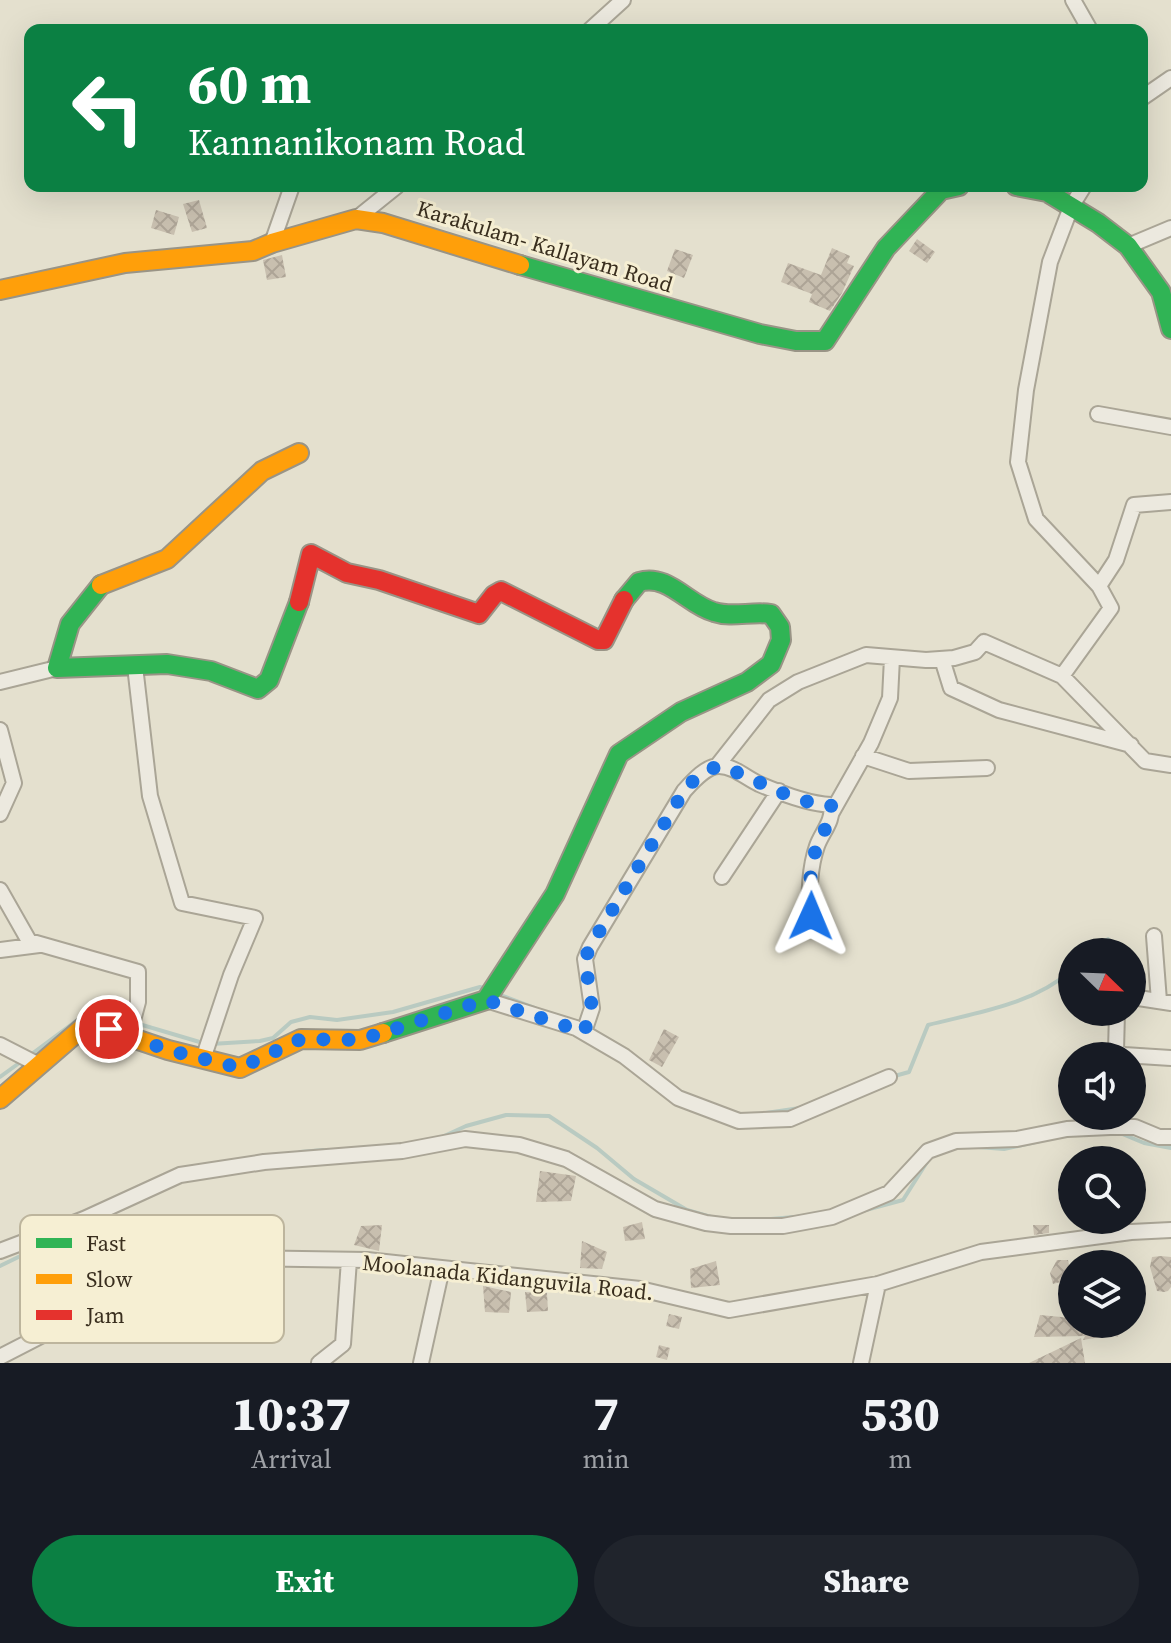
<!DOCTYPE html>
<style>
:root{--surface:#171b24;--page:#20242c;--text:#f1f3f6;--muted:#9ea1a6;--accent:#0b8043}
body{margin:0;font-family:"Source Serif 4",serif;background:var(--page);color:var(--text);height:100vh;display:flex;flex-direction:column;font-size:30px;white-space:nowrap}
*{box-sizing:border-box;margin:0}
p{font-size:26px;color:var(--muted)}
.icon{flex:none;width:44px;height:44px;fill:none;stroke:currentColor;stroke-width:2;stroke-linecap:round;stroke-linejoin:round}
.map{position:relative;height:1363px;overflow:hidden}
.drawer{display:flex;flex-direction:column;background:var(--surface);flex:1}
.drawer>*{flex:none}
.guide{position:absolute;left:24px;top:24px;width:1124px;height:168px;border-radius:16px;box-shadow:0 8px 32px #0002;background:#0b8043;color:#fff;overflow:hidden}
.needle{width:52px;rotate:113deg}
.tools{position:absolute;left:1058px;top:938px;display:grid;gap:16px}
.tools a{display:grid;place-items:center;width:88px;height:88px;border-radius:50%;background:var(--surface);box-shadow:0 8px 32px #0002;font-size:40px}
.pin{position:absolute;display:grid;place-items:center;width:68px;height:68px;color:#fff;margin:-34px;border:4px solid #fff;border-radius:50%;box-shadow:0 2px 8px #0007}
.me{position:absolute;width:88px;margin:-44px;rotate:1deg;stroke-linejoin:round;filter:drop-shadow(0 0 6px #0008)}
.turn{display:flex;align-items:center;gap:28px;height:168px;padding:0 32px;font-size:36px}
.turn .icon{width:104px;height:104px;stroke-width:2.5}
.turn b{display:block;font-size:56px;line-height:68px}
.eta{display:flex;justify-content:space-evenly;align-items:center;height:136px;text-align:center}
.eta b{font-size:48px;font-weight:800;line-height:56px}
.button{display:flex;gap:16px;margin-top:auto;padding:16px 32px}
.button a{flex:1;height:92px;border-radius:48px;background:var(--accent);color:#fff;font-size:32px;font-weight:800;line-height:92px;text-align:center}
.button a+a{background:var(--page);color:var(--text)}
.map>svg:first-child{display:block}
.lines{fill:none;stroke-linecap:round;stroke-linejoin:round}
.stream{stroke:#b9cac1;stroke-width:4}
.building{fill:url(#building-cross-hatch)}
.street-casing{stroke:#aaa596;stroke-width:18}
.fast-casing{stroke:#999486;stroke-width:22}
.slow-casing{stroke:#999486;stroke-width:22}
.jam-casing{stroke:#999486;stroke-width:22}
.street{stroke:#ece9df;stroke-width:14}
.fast{stroke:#30b455;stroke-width:18}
.slow{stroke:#ff9f0a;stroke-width:18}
.jam{stroke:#e5322d;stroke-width:18}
.route{stroke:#1a73e8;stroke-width:14;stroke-dasharray:0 25.2}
.labels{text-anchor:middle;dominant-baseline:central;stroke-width:6;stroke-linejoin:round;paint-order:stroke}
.street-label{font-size:22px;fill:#392e1e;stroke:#f6efd3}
.key{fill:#f6efd3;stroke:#bdb59d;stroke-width:2}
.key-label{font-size:22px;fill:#392e1e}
</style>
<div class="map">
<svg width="1171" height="1363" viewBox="0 0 1171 1363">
<defs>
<pattern id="building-cross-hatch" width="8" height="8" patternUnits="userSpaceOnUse" patternTransform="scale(2)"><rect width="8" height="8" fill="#c8bfaf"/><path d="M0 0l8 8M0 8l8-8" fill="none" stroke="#ada496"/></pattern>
</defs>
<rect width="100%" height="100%" fill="#e4e0ce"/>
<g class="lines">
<path class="stream" d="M 1092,952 L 1108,939
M 498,994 L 535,1008
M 88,1015 L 102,1013 L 203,1043
M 211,1044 L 260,1041 L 273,1038 L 291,1022 L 310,1017 L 337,1020 L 393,1012 L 480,987 L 486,989
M 29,1056 L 80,1018
M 0,1077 L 22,1061
M 891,1077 L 909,1072 L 928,1025 C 979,1012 1032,1005 1072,970
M 766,1113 L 800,1108
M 1120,1133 L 1144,1143 L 1171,1148
M 442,1137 L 466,1126 L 506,1115 L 549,1116 L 597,1148 L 634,1179 L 687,1210 L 711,1217
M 978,1147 L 1004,1149 L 1040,1141
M 300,1152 L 323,1150
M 862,1211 L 903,1200 L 927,1162
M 771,1219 L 794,1217
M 0,1266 L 74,1230"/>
</g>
<path class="building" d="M 199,200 L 207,228 L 192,232 L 183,204 Z
M 156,210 L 179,217 L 174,235 L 151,228 Z
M 917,239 L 935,252 L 927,263 L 909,251 Z
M 832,248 L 850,256 L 847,263 L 854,266 L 842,293 L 830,311 L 809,302 L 812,294 L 781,282 L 788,263 L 821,275 Z
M 675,249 L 693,255 L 684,278 L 667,271 Z
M 282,255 L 286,277 L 267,280 L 263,260 Z
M 664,1029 L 679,1037 L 662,1067 L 649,1060 Z
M 540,1171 L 576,1176 L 571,1201 L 536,1202 Z
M 642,1222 L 645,1239 L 625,1241 L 623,1227 Z
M 382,1225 L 379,1251 L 354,1245 L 361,1226 Z
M 1033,1225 L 1049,1225 L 1049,1233 L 1034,1235 Z
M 582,1241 L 607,1252 L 602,1269 L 580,1268 Z
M 1161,1256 L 1171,1257 L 1171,1287 L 1168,1291 L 1164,1292 L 1157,1291 L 1150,1267 L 1152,1257 Z
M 1057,1260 L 1068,1260 L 1072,1279 L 1053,1284 L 1050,1273 Z
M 716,1261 L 720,1285 L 691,1288 L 690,1269 Z
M 483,1286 L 511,1292 L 509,1313 L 485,1312 Z
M 525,1292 L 547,1293 L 548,1311 L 527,1312 Z
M 669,1314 L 682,1317 L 679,1329 L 666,1326 Z
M 1040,1315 L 1072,1318 L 1072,1324 L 1091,1324 L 1086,1335 L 1096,1330 L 1091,1324 L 1120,1324 L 1118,1337 L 1111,1335 L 1083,1340 L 1085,1336 L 1034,1337 Z
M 1081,1338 L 1085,1363 L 1029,1363 Z
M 659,1345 L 670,1348 L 667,1360 L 656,1357 Z"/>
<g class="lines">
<g class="street-casing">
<path id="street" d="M 1073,0 L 1090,30
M 590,30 L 623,0
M 1142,98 L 1171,78
M 1084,186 L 1071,207 L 1050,262 L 1026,390 L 1018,462 L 1036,519 L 1099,586
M 356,219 L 397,186
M 272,243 L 292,186
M 1128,246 L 1171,228
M 1098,414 L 1171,427
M 942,659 L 951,688 L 999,710 L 1131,745
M 135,666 L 150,796 L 182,903 L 255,918 L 231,975 L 203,1059
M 1062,676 L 1111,608 L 1099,586 L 1116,560 L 1134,505 L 1171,502
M 0,682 L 57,668
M 0,730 L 14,783 L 0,814
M 863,756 L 909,771 L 987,768
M 717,766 L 769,700 L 798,682 L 866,655 L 926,660 L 954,658 L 975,652 L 984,642 L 1062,676 L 1145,761 L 1171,765
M 832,812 L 871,743 L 890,698 L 892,658
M 722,877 L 779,791
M 0,890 L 29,941 L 138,972 L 138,1002 L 129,1035
M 1154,936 L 1159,1001
M 0,950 L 39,945
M 1132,997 L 1171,1003
M 486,1000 L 576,1028 L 624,1056 L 678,1098 L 739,1121 L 790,1119 L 889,1077
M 1117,1012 L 1116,1051 L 1124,1055 L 1171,1058
M 584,1032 L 592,1008 L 585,959 L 590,947 L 684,791 C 693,781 706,766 719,766 C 734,766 746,778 759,784 C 780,793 808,804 831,805 C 834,821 822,832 817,846 C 810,866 808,895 811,916
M 0,1045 L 39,1065
M 0,1251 L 84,1219 L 180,1175 L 264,1162 L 402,1151 L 465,1139 L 519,1145 L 566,1159 L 655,1209 L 706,1223 L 731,1226 L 783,1226 L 832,1217 L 889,1193 L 928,1151 L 956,1141 L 1017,1139 L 1067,1129 L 1110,1127 L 1135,1127 L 1159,1137 L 1171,1137
M 0,1357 L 64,1324 L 179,1275 L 239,1258 L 367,1260 L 640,1289 L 729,1310 L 878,1284 L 981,1252 L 1131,1232 L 1171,1230
M 319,1363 L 343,1344 L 349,1260
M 421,1363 L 442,1268
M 861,1363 L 878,1284"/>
</g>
<g class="fast-casing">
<path id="fast" d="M 1016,186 L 1047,192 L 1098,223 L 1128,246 L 1161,292 L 1171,329
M 520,265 L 760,334 L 796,341 L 825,341 L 886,248 L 941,190 L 959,186
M 101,585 L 70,624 L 57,668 L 167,664 L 211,671 L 258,689 L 269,680 L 299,602
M 383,1033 L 486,1000 L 555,894 L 619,754 L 681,712 L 747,682 L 771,664 L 781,640 L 780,627 L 771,614 C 752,611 732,618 714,612 C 688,605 668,573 639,582 L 624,600"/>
</g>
<g class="slow-casing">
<path id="slow" d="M 0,290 L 125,263 L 253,251 L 272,243 L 356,219 L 383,223 L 520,265
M 101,585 L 167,559 L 262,471 L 299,453
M 0,1099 L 88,1023 L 168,1050 L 240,1068 L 301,1039 L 360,1040 L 383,1033"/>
</g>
<g class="jam-casing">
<path id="jam" d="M 299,602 L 311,554 L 347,573 L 379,580 L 479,614 L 494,595 L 501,591 L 598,640 L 604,640 L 624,600"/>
</g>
<use href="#street" class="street"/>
<use href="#fast" class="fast"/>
<use href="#slow" class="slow"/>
<use href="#jam" class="jam"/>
</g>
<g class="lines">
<path class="route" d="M 109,1029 L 168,1050 L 240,1068 L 301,1039 L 360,1040 L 486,1000 L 584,1032 L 592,1008 L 585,959 L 590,947 L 684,791 L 695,779 L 717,766 C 754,775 790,804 831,805 C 834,821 821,832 817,846 C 810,866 808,895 811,916"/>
</g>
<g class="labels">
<g class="street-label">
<text transform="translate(545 246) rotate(17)">Karakulam- Kallayam Road</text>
<text transform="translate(508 1277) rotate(6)">Moolanada Kidanguvila Road.</text>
</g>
</g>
<rect x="20" y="1215" width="264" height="128" rx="12" class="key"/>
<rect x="36" y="1238" width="36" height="10" fill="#30b455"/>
<rect x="36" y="1274" width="36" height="10" fill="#ff9f0a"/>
<rect x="36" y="1310" width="36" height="10" fill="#e5322d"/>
<g class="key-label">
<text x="86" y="1251">Fast</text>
<text x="86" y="1287">Slow</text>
<text x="86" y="1323">Jam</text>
</g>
</svg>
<div class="tools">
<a><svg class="needle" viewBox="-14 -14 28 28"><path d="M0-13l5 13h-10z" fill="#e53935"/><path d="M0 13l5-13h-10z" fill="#9ea1a6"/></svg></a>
<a><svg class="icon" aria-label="sound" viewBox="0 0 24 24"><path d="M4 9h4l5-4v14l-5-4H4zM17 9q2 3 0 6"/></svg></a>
<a><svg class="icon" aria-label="search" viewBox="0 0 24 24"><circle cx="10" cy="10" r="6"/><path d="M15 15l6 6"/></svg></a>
<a><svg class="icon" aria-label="layers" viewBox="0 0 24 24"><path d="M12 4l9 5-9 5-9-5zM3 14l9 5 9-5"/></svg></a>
</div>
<div class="pin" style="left:109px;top:1029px;background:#d93025"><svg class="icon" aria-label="arrive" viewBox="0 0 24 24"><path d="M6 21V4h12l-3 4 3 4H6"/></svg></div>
<svg class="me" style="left:811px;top:916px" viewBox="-20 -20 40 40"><path d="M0-17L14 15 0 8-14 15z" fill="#1a73e8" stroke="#fff" stroke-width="4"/></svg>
<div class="guide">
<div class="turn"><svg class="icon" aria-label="left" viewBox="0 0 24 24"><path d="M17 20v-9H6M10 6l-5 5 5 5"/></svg><div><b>60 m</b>Kannanikonam Road</div></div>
</div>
</div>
<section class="drawer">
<div class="eta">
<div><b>10:37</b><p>Arrival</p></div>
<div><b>7</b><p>min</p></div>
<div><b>530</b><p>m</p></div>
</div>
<div class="button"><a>Exit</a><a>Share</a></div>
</section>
